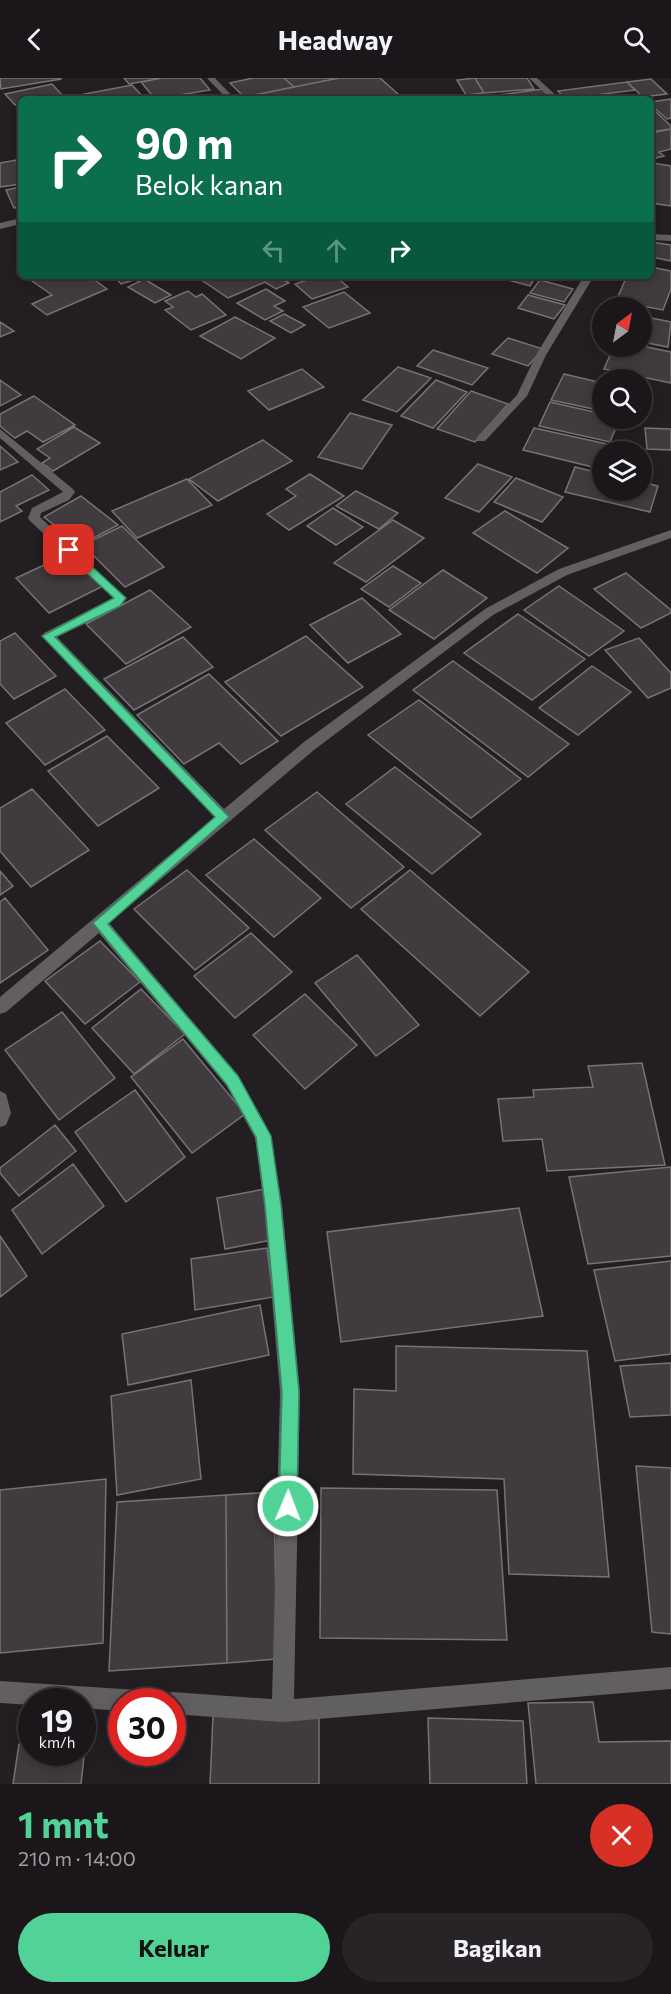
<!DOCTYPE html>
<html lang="id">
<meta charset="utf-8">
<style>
:root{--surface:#1a1619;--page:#272326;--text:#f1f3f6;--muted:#9f9fa2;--line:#383538;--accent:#51d398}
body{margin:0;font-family:Commissioner,sans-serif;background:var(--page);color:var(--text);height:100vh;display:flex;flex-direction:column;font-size:22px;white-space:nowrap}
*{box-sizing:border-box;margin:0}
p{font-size:20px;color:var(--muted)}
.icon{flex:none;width:33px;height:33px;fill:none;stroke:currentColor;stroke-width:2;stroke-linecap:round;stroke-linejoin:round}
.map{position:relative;height:1706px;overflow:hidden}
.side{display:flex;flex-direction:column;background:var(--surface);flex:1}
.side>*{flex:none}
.guide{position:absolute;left:18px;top:18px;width:636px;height:183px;border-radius:9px;box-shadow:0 3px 15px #0003,0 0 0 2px var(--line);background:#0b6e4f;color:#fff;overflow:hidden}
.needle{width:39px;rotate:32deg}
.tools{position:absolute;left:592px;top:219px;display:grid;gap:12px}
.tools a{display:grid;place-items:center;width:60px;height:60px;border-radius:50%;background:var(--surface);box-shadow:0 3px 15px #0003,0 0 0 2px var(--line);font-size:30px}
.speed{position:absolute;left:18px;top:1610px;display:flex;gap:12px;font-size:30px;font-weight:700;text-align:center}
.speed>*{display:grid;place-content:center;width:78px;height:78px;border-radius:50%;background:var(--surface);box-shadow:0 3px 15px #0003,0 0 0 2px var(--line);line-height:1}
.speed small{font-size:15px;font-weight:400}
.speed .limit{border:9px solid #d22;background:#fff;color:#111}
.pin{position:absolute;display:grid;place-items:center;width:51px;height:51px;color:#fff;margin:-26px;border-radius:12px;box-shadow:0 3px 9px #0006}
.me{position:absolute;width:66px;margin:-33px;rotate:1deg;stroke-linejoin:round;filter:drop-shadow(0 0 4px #0008)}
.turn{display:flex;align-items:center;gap:21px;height:126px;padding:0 18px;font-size:27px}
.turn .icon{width:78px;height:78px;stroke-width:2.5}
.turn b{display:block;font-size:42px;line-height:51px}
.lanes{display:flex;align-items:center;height:57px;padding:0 18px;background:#0003;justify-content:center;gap:30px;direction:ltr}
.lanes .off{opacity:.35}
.round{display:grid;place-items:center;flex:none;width:63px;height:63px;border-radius:32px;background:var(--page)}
.summary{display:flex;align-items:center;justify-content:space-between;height:102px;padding:0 18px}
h1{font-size:36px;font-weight:700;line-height:45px;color:var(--accent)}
.cta{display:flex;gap:12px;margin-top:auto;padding:12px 18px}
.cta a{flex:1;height:69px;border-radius:36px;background:var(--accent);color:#111;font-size:24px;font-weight:700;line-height:69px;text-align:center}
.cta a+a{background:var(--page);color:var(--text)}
header{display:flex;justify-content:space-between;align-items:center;height:78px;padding:0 18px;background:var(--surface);font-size:27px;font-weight:700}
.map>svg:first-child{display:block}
.building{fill:#403b3e;stroke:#777275;stroke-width:1.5}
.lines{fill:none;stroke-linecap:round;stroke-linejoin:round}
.minor{fill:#615f60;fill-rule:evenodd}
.route{fill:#51d398;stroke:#358963;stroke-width:1.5}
</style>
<header><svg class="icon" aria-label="back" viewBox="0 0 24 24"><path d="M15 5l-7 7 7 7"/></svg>Headway<svg class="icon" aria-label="search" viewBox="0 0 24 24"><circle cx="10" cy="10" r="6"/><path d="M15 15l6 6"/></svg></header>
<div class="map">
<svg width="671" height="1706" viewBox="0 0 671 1706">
<rect width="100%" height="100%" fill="#221e21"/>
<path class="building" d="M 0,0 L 61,0 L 61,1 L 1,11 Z
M 124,0 L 162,0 L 129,6 Z
M 162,0 L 200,0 L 210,12 L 155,21 L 141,4 Z
M 253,0 L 284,0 L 294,9 L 244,19 L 230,5 Z
M 284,0 L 339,0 L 294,9 Z
M 339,0 L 380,0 L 398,16 L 375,21 L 244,19 Z
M 475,0 L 484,15 L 466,17 L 457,2 Z
M 475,0 L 527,0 L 534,11 L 484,15 Z
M 651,1 L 667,16 L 643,19 L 627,4 Z
M 627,4 L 635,12 L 565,21 L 558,13 Z
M 52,6 L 62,17 L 45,21 L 21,21 L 21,26 L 15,27 L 5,16 Z
M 132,7 L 145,21 L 76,21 L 74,18 Z
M 543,11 L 553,21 L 483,19 Z
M 671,21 L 671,40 L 667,41 L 651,27 L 651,24 Z
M 656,34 L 671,48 L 671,51 L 651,54 L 651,35 Z
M 671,51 L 671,71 L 659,74 L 664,78 L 651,81 L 651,55 Z
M 16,82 L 21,106 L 0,109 L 0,85 Z
M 653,85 L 671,88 L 671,128 L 651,125 Z
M 21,109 L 21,129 L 14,130 L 6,112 Z
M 651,164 L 671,167 L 671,183 L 651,179 Z
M 651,189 L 671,193 L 671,211 L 663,232 L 616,223 L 627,198 L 651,198 Z
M 25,198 L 89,198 L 107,211 L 47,237 L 32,226 L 52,217 Z
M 114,198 L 135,198 L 137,201 L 121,206 Z
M 278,198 L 289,205 L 276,211 L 265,204 L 228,220 L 197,199 Z
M 319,198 L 335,198 L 348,209 L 312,221 L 295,206 Z
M 493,198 L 536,198 L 530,208 Z
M 144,201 L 171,217 L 155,225 L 128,209 Z
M 540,202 L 573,211 L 564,224 L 530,215 Z
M 266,211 L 285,223 L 274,228 L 283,233 L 265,242 L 237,225 Z
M 188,213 L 196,219 L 202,216 L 226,237 L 191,252 L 165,232 L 173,229 L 165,223 Z
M 344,214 L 370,235 L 329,250 L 303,229 Z
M 528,217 L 565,227 L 554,241 L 518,230 Z
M 284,236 L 305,247 L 291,255 L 270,243 Z
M 642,238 L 671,244 L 668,269 L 642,264 Z
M 235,239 L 275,260 L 241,281 L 200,258 Z
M 0,244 L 14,253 L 0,259 Z
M 508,260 L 543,271 L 528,288 L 492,276 Z
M 614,268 L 642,268 L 671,274 L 671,305 L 604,291 Z
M 433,272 L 488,290 L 472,307 L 417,288 Z
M 398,289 L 431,300 L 397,334 L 363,322 Z
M 302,291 L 324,309 L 269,332 L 248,313 Z
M 564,296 L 603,305 L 603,333 L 551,322 Z
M 0,302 L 21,317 L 0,328 Z
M 436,302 L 467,314 L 433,350 L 401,338 Z
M 471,313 L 508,326 L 475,364 L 437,351 Z
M 34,318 L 75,347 L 43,364 L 27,353 L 15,360 L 0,348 L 0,336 Z
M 550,324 L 603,336 L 603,340 L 620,340 L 610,364 L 539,348 Z
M 350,335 L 392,347 L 362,391 L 318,379 Z
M 74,349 L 100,365 L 53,393 L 42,385 L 50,380 L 37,371 Z
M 534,350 L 607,366 L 597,390 L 523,372 Z
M 645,350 L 671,351 L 671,372 L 647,371 Z
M 263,362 L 292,383 L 218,423 L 189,401 Z
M 0,368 L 18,384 L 0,392 Z
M 478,386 L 512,399 L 479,434 L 445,420 Z
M 575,389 L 603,396 L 603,412 L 642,412 L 642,404 L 658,408 L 650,434 L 565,414 Z
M 310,396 L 344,418 L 289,452 L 267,436 L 296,418 L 286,411 Z
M 32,397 L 49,412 L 16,428 L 22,433 L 0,444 L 0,414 Z
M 516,400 L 563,419 L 542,444 L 494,424 Z
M 187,401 L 212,427 L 137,460 L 112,433 Z
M 356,413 L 398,435 L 379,451 L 336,428 Z
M 81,418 L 118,447 L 80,467 L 44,439 Z
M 333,430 L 363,449 L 336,467 L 307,448 Z
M 505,433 L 568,470 L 537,495 L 473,455 Z
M 393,442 L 424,460 L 366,504 L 334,485 Z
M 122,448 L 164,489 L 125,509 L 83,467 Z
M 70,475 L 103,508 L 49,535 L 16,500 Z
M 393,488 L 421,505 L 389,529 L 361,511 Z
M 443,492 L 487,520 L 434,561 L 389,532 Z
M 626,495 L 671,532 L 671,535 L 641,550 L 594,511 Z
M 559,508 L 624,553 L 589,578 L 524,532 Z
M 150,512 L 191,549 L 126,586 L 86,546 Z
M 362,520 L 401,556 L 348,585 L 310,547 Z
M 518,536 L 585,581 L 532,622 L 464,575 Z
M 15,555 L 56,598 L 14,621 L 0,606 L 0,563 Z
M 306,558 L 363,609 L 281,658 L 225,604 Z
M 183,559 L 213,589 L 134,632 L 104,601 Z
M 639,560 L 671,595 L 671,610 L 648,620 L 605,572 Z
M 453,583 L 569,666 L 528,699 L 413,612 Z
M 592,588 L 631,614 L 578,657 L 539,630 Z
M 209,596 L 278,663 L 241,686 L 219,665 L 184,686 L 137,637 Z
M 65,611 L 105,652 L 45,687 L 6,645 Z
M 419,622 L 521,701 L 471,740 L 368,657 Z
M 107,658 L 159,710 L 98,748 L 48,693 Z
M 395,689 L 481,756 L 432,796 L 346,726 Z
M 32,711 L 89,772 L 31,809 L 0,773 L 0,730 Z
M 317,714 L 404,789 L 351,830 L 265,752 Z
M 254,761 L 321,820 L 274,859 L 206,797 Z
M 187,792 L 249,850 L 195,892 L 134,831 Z
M 410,792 L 529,894 L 480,938 L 361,831 Z
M 0,793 L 13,808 L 0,817 Z
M 5,820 L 48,872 L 0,905 L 0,824 Z
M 251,855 L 292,894 L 235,940 L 194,898 Z
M 100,863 L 140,904 L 85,946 L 45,903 Z
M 357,877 L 419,947 L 376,978 L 315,905 Z
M 141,911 L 185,956 L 134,996 L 92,950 Z
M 305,916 L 357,967 L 305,1011 L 253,957 Z
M 62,934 L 115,1000 L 59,1042 L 5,972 Z
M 183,961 L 245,1036 L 192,1075 L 131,999 Z
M 642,985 L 665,1087 L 547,1093 L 542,1061 L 503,1063 L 498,1021 L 534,1019 L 533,1012 L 593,1009 L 588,988 Z
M 135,1012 L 185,1079 L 126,1124 L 75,1054 Z
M 55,1047 L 76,1073 L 19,1118 L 0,1095 L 0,1090 Z
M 73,1086 L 104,1128 L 42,1176 L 12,1132 Z
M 671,1089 L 671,1178 L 588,1186 L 569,1099 Z
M 265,1111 L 272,1162 L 225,1171 L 217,1120 Z
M 519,1130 L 543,1238 L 341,1264 L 327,1154 Z
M 0,1158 L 27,1198 L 0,1219 Z
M 267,1170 L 273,1219 L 195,1232 L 191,1181 Z
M 671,1183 L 671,1276 L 615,1283 L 594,1192 Z
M 260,1227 L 269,1277 L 128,1307 L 122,1256 Z
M 396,1268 L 587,1273 L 609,1499 L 509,1496 L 504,1401 L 353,1396 L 354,1311 L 396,1313 Z
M 671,1285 L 671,1337 L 630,1339 L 620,1288 Z
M 191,1302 L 201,1401 L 117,1417 L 111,1318 Z
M 636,1388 L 671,1390 L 671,1556 L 652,1554 Z
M 106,1401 L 103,1565 L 0,1575 L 0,1412 Z
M 321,1410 L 497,1412 L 507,1562 L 320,1560 Z
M 274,1414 L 277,1581 L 227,1585 L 226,1417 Z
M 226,1417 L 227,1585 L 109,1593 L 117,1424 Z
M 593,1624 L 599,1664 L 671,1663 L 671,1706 L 536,1706 L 528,1625 Z
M 213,1638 L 319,1639 L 319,1706 L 210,1706 Z
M 428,1640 L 523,1643 L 527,1706 L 430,1706 Z
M 19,1666 L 32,1667 L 32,1674 L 82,1674 L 82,1669 L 85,1669 L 81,1706 L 13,1706 Z"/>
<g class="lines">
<path class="minor" d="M 207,0 L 215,0 L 235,21 L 227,21 Z
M 529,0 L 537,0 L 560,21 L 551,21 Z
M 21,140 L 21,146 L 0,151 L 0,145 Z
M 651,156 L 671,157 L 671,163 L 651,162 Z
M 584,198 L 594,198 L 546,277 L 527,318 L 485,363 L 477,363 L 477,359 L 517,317 L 536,277 Z
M 0,351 L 73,411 L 75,414 L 69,422 L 41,435 L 40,439 L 126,520 L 120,528 L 57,559 L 224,731 L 304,664 L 485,531 L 559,491 L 671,452 L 671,460 L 567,497 L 493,537 L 314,672 L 109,845 L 238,997 L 271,1058 L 282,1127 L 300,1314 L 294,1621 L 671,1589 L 671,1611 L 283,1644 L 172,1636 L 172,1623 L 162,1623 L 164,1617 L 172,1614 L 272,1621 L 280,1314 L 264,1127 L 255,1060 L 226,1007 L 99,855 L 6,934 L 0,936 L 0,919 L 215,739 L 42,558 L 44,555 L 113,520 L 30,443 L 28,440 L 32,430 L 63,414 L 0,360 Z
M 0,1013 L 6,1016 L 11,1035 L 6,1047 L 0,1049 Z
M 0,1603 L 138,1612 L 146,1615 L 149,1623 L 122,1623 L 122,1633 L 82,1630 L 82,1623 L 32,1623 L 32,1627 L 0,1625 Z"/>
</g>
<path class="route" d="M 65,470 L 72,470 L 126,520 L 120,528 L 55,559 L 229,739 L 108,846 L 238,998 L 271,1058 L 281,1127 L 299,1314 L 297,1428 L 294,1434 L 288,1437 L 281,1434 L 279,1428 L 282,1314 L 265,1127 L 256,1059 L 227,1007 L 93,845 L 215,739 L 42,558 L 114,520 L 65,475 Z"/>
</svg>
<div class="tools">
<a><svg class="needle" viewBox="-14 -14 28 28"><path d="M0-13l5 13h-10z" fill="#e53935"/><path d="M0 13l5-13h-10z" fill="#9f9fa2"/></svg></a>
<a><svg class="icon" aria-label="search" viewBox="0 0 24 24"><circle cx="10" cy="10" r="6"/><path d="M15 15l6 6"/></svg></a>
<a><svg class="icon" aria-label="layers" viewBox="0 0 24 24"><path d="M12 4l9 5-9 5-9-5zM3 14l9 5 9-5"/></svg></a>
</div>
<div class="speed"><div>19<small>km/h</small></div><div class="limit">30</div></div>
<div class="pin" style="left:69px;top:472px;background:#d93025"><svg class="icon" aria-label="arrive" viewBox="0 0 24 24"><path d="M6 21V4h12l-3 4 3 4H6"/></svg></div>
<svg class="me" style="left:288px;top:1428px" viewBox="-20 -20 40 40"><circle r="17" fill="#51d398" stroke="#fff" stroke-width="3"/><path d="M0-11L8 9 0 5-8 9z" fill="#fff"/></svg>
<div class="guide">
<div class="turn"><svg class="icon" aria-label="right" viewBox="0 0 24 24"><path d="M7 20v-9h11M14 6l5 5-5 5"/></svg><div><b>90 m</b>Belok kanan</div></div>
<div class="lanes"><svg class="icon off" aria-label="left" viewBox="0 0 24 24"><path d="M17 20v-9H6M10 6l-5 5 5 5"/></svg><svg class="icon off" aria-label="ahead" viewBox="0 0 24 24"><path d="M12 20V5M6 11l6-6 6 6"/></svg><svg class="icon" aria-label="right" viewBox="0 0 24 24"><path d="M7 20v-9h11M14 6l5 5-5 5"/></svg></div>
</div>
</div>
<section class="side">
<div class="summary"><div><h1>1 mnt</h1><p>210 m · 14:00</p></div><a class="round" style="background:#d93025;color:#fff"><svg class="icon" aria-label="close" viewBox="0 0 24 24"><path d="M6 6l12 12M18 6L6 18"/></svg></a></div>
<div class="cta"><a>Keluar</a><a>Bagikan</a></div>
</section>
